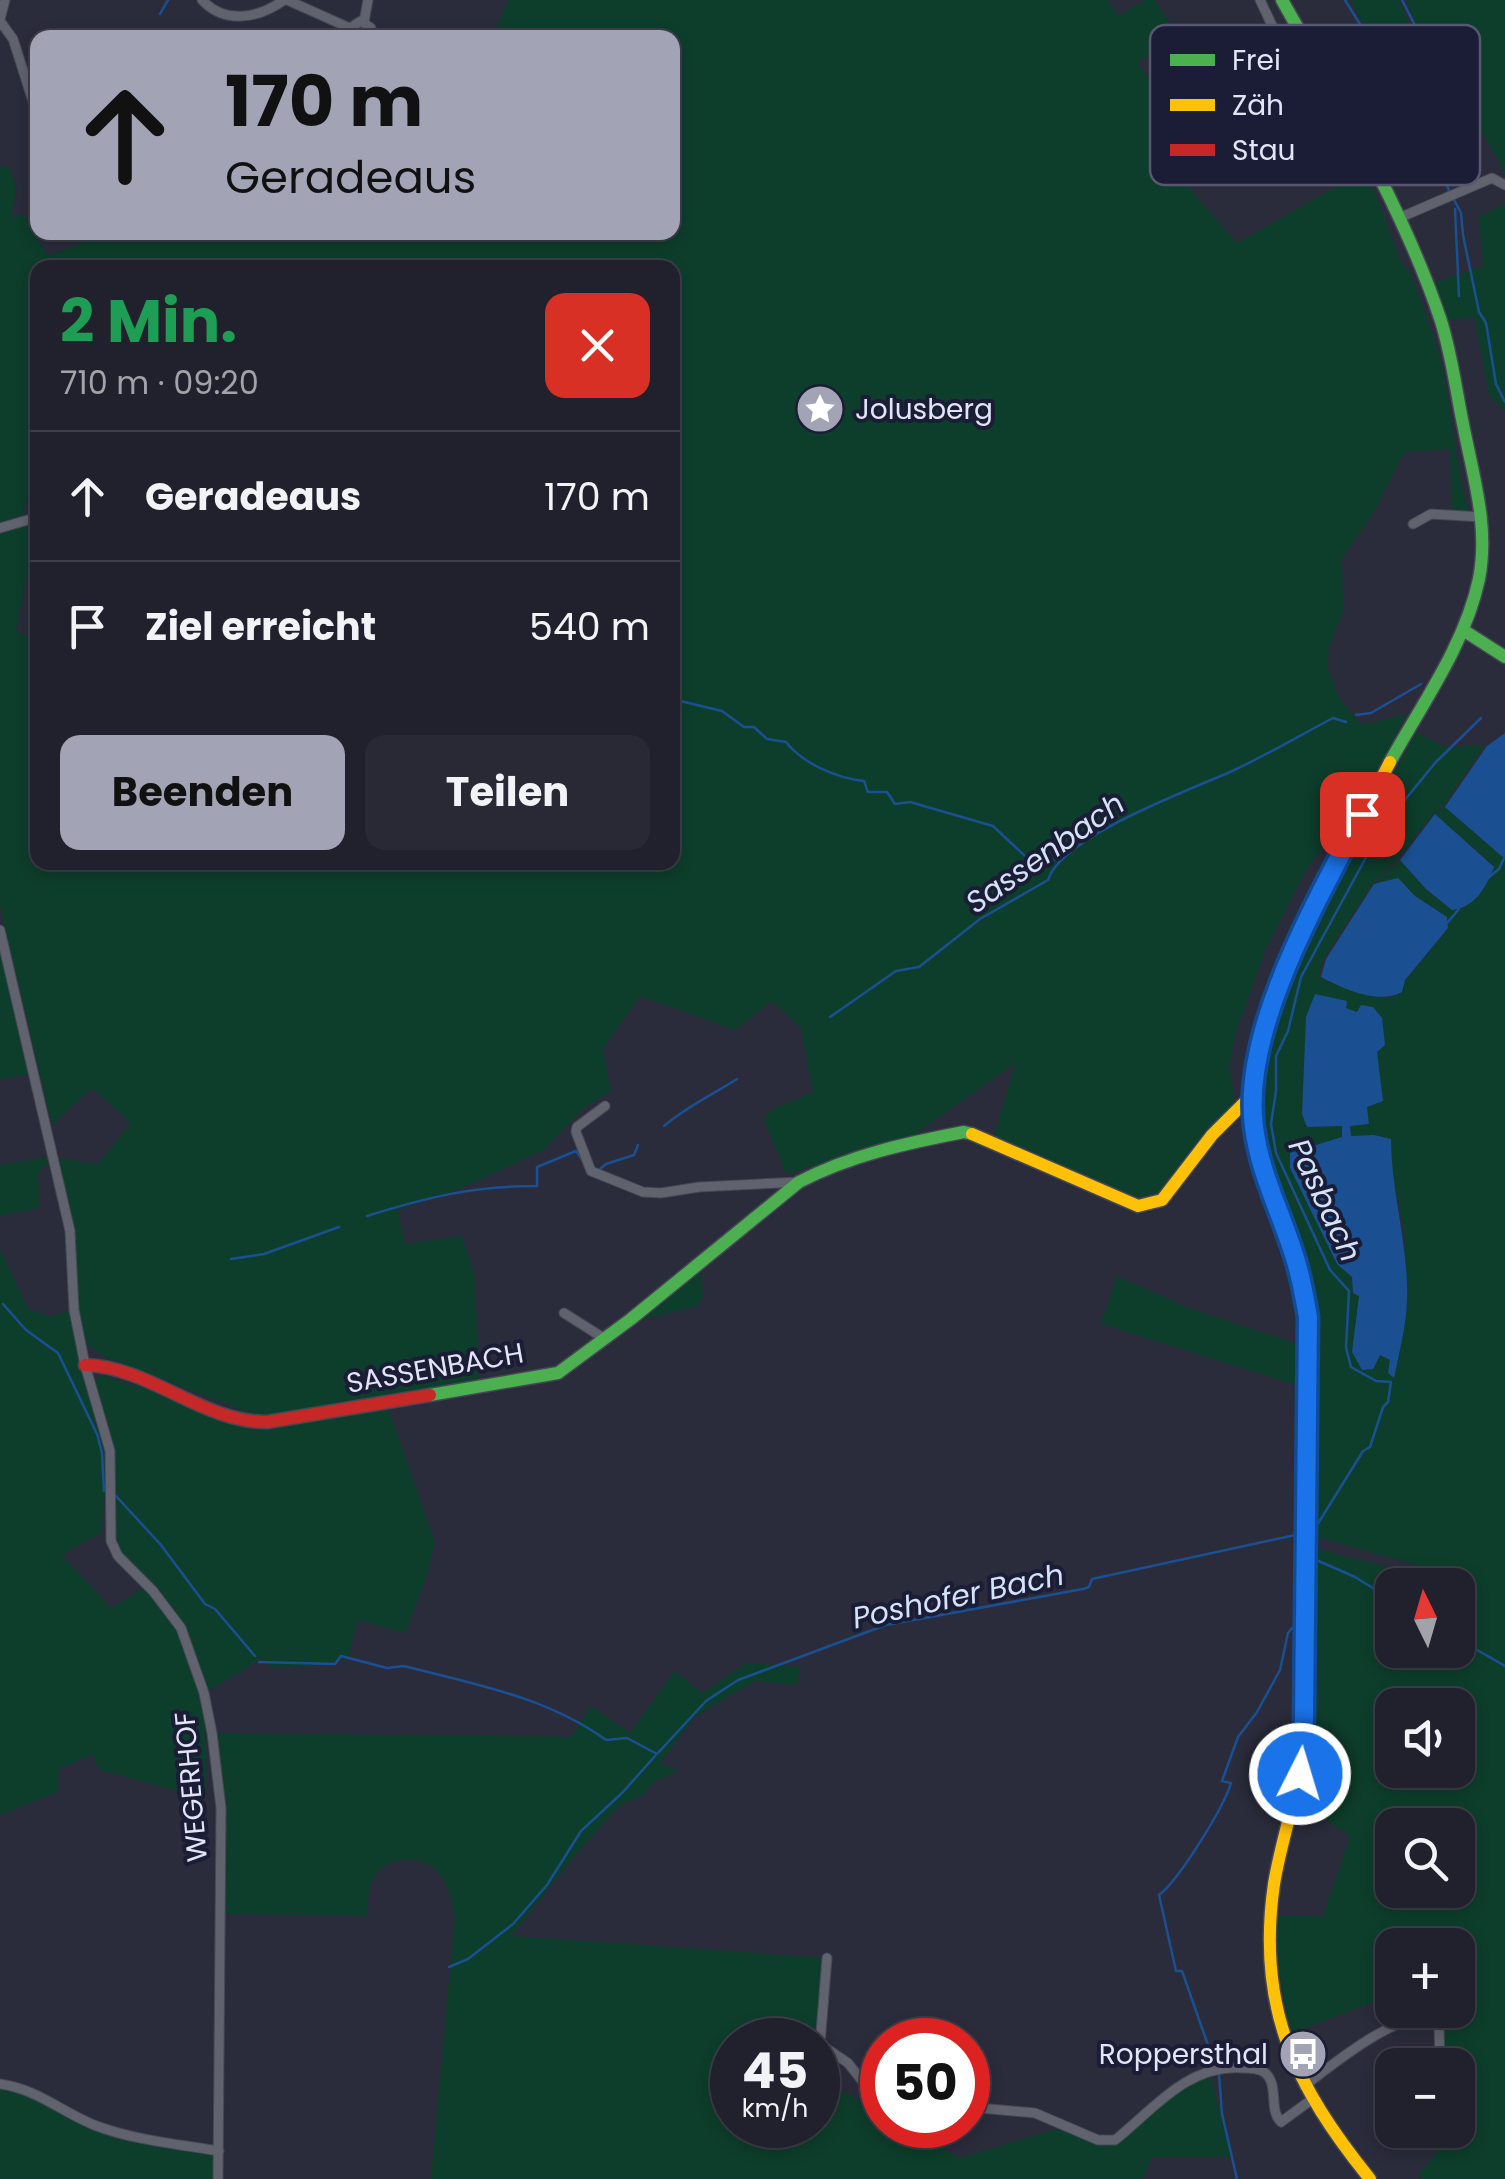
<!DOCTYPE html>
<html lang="de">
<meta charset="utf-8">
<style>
:root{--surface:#20212c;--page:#282934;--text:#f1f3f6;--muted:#a2a3a9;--line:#3d3e48;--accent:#a2a4b5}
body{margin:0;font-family:Poppins,sans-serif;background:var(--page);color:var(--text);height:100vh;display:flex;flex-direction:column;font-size:38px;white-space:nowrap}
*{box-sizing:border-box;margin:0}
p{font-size:32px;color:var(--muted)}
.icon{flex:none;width:55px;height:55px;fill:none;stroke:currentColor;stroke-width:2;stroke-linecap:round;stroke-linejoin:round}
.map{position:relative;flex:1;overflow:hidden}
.details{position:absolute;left:30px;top:260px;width:650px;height:610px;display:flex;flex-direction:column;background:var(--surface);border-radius:20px;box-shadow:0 5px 15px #0003,0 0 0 2px var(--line)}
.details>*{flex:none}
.hud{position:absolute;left:30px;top:30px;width:650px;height:210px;border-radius:20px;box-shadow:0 5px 15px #0003,0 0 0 2px var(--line);background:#a2a4b5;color:#111;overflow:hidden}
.needle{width:65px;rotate:355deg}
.tools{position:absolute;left:1375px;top:1568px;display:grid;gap:20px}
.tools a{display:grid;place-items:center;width:100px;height:100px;border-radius:20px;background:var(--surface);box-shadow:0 5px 15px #0003,0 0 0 2px var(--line);font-size:50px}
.speed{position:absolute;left:710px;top:2018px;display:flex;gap:20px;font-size:50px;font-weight:700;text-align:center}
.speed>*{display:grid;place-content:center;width:130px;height:130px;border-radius:50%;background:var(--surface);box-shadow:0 5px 15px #0003,0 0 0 2px var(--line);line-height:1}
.speed small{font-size:25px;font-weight:400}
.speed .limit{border:15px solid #d22;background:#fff;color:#111}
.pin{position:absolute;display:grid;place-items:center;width:85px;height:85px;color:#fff;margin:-42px;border-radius:20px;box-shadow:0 5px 15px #0006}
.me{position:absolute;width:110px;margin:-55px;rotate:5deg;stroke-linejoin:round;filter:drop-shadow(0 0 8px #0008)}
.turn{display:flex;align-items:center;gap:35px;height:210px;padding:0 30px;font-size:45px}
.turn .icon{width:130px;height:130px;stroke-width:2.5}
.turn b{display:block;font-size:70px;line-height:85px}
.round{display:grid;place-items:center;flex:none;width:105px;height:105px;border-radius:20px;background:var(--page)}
.head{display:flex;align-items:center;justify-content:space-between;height:170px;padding:0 30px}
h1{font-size:60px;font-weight:700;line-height:75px;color:#1e9e55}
.button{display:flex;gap:20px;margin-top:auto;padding:20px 30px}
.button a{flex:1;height:115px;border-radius:20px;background:var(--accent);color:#111;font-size:40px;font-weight:700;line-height:115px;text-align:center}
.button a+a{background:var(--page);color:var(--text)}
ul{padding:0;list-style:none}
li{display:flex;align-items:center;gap:30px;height:130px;padding:0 30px;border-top:2px solid var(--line)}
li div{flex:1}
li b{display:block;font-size:38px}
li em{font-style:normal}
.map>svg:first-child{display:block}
.green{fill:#0d3e2b;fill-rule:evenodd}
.water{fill:#1a5092}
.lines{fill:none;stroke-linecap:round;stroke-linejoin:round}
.stream{stroke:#1a5092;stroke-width:2.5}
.street-casing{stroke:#464754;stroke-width:11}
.fast-casing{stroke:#464754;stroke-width:15}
.slow-casing{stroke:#464754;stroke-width:15}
.jam-casing{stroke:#464754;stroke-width:15}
.street{stroke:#60626e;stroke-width:9}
.fast{stroke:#4caf50;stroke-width:12}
.slow{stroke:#ffc107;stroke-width:12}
.jam{stroke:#c62828;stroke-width:12}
.route-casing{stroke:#114b97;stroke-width:25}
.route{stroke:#1a73e8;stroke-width:18}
.labels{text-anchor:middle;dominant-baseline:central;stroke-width:8;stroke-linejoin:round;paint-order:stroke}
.poi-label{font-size:28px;fill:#e2e5f6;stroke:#1b1c36;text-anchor:start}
.street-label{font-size:28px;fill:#e2e5f6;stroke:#1b1c36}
.water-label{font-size:30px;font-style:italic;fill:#d4e3f7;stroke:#1b1c36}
.key{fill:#1b1c36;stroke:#575870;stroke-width:2.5}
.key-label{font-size:28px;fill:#e2e5f6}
</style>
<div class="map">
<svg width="1505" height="2179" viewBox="0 0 1505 2179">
<rect width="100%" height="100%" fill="#2a2c3b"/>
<path class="green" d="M 509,0 L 1108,0 L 1118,16 L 1145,0 L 1155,0 L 1177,34 L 1137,63 L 1149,78 L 1182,63 L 1193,76 L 1232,56 L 1262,97 L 1188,187 L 1237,243 L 1366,170 L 1404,268 L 1409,269 C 1421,301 1434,333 1442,366 C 1453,415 1455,465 1469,513 L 1452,511 L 1450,449 L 1404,452 L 1376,509 L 1341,560 L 1344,610 L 1329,647 L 1328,669 L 1341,701 L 1362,725 L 1407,714 L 1376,772 L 1306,870 L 1265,951 L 1236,1033 L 1229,1067 L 1235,1100 L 1161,1192 L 1135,1198 L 994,1135 L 1016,1063 L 910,1138 L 786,1174 L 764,1120 L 769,1111 L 813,1092 L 801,1028 L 772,1001 L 735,1030 L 640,996 L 603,1049 L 611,1091 L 584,1108 L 544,1150 L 460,1189 L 398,1210 L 405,1244 L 462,1236 L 474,1273 L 480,1382 L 260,1417 L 107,1358 L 83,1342 L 75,1310 C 73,1356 91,1396 102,1440 C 109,1470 104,1502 101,1533 L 62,1555 L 111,1608 L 145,1587 C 204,1653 208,1714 206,1799 L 100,1770 L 92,1755 L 59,1769 L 58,1792 L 0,1815 L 0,1250 L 29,1310 L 50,1316 L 74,1310 L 74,1263 L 54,1158 L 98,1164 L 131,1123 L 92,1088 L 52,1125 L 0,906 L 0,166 L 9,168 L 17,189 L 11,217 L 23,214 L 48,256 L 113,232 L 672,232 L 672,38 L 519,37 L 520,30 L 496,26 ZM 38,268 L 672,268 L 672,862 L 38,862 L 37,640 L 16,631 L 26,578 L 37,571 L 37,515 L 23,515 L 29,487 L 37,485 Z
M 1351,0 L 1399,0 C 1412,27 1437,101 1467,108 L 1431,60 L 1406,0 L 1505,0 L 1505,173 L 1469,109 L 1431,129 L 1370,39 Z
M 1505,204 L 1505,411 L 1489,395 L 1474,317 L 1447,321 L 1433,283 L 1483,266 L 1479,217 Z
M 1416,732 L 1445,747 L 1485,745 L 1443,806 L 1434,813 L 1398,858 L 1373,883 L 1324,958 L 1319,977 L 1378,998 L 1391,998 L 1448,929 L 1447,917 L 1415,896 L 1398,878 L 1374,884 L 1400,860 L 1426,889 L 1452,910 L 1465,908 L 1494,866 L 1435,814 L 1445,807 L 1505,859 L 1505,2179 L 1421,2179 L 1418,2175 L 1463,2122 L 1458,2100 L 1458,2065 L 1440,2065 L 1439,2026 L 1429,2010 L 1458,2010 L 1458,1945 L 1392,1945 L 1392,1995 L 1292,2033 C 1280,1994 1278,1957 1276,1916 L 1323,1916 L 1350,1837 L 1302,1801 C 1316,1717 1311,1632 1311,1548 L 1459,1584 L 1458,1577 L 1311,1535 C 1312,1489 1313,1443 1314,1398 C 1314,1370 1317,1341 1313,1314 C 1302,1242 1251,1166 1259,1093 C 1274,961 1356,847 1416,732 ZM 1347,1002 L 1346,1008 L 1358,1012 L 1377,1052 L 1383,1101 L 1366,1107 L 1369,1124 L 1350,1125 L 1351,1136 L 1374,1135 C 1414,1207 1411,1299 1394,1377 L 1391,1361 L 1380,1355 L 1362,1370 L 1352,1352 L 1359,1296 L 1353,1293 L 1352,1277 L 1337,1264 L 1290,1168 L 1291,1153 L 1342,1137 L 1343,1126 L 1307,1127 C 1290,1083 1326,1040 1347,1002 ZM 1392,1585 L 1458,1585 L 1458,1650 L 1392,1650 ZM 1392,1705 L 1458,1705 L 1458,1770 L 1392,1770 ZM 1392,1825 L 1458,1825 L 1458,1890 L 1392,1890 Z
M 0,948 L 29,1074 L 0,1079 Z
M 49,1157 L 50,1162 L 38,1173 L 39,1208 L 0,1216 L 0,1165 Z
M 700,1269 L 703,1297 L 697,1306 L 633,1322 Z
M 1117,1276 L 1189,1308 L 1304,1346 L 1302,1387 L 1101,1324 Z
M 101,1375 L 175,1398 L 227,1421 L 387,1405 L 435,1542 L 426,1579 L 405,1633 L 358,1620 L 348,1658 L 310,1666 L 272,1668 L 263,1658 L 208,1691 L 184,1627 L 121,1556 L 112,1531 L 114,1459 L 92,1384 Z
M 747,1663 L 801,1667 L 797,1685 L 755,1681 L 694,1717 L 660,1763 L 679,1771 L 654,1782 L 643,1795 L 619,1806 L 573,1858 L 511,1936 L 827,1958 L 818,2048 L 818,2040 L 732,2040 L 732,2125 L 818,2125 L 818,2078 L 882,2114 L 882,2125 L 901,2125 L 960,2158 L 1067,2126 L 1098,2140 L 1115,2140 L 1154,2103 L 1210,2072 L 1231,2157 L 1152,2157 L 1143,2179 L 431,2179 L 455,1919 C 452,1903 450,1886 439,1873 C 419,1852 382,1856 371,1883 C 368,1893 368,1905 367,1916 L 226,1914 L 224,1813 L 215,1733 L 571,1737 L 591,1706 L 630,1733 L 675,1671 L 703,1693 Z
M 0,2087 L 16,2089 L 87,2125 L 212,2154 L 216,2158 L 216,2179 L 0,2179 Z"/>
<path class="water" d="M 1505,733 L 1505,859 L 1445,807 L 1487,746 Z
M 1435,814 L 1494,867 C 1486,887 1476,907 1452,910 L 1426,889 L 1400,860 Z
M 1398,878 L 1415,896 L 1447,917 L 1448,928 L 1405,980 L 1402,992 C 1378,1005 1344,989 1321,977 L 1326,959 L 1374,884 Z
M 1315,994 L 1347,1001 L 1346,1008 L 1357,1012 L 1361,1005 L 1373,1007 L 1382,1018 L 1385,1045 L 1377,1052 L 1383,1101 L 1367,1107 L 1369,1124 L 1350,1126 L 1351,1136 L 1374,1135 L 1391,1139 C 1391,1193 1409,1247 1407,1301 C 1406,1327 1399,1353 1394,1378 L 1388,1373 L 1390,1360 L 1380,1355 L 1373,1369 L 1362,1370 L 1352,1352 L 1359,1296 L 1353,1293 L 1352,1277 L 1337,1264 L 1290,1168 L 1290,1153 L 1342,1137 L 1342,1126 L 1307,1127 L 1302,1114 L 1306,1017 Z"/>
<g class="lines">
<path class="stream" d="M 1345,0 L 1432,140
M 1402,0 L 1429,53 L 1436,77 L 1442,114 L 1433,142 L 1449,191
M 160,14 L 168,0
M 1453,198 L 1461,213 L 1463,235 L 1479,312 L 1486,323 L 1496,384 L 1505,402
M 1455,209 L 1459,296
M 34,640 L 38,645
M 672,699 L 722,711 L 744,727 L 754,727 L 767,739 L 786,742 C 803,764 837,778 864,781 L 868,792 L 887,792 L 895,804 L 910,802 L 993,826 L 1026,857 L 1059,860
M 1356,715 L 1371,713 L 1421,684
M 1488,878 L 1499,869 L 1505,856
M 1448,922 L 1459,909
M 830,1017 L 896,971 L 919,967 L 980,919 L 1048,880 C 1061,837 1187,791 1230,772 C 1265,756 1299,736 1333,718 L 1346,722
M 664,1126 C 686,1107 712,1095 737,1079
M 600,1169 L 606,1164 L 634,1155 L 638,1145
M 367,1216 C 428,1197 473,1186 537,1186 L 537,1167 L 576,1151 L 583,1161
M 231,1259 L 264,1254 L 339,1227
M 3,1304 L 26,1330 L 58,1353 L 97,1434 L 102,1453 L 104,1491
M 116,1496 L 161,1545 L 205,1604 L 215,1609 L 255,1656
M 1314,1530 L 1363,1451 L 1370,1447 L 1383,1407 L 1388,1402 L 1391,1382 L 1376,1381 L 1351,1367 L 1346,1348 L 1349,1291 L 1330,1270 L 1276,1153 L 1271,1124 L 1276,1091 L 1276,1056 L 1288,1031 L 1301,977 L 1382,828 L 1435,763 L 1481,718
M 1314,1549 L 1316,1625
M 1314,1559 L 1355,1577 L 1392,1600
M 1458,1639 L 1505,1666
M 259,1662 L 335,1664 L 341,1656 L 387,1668 L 404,1666 C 474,1684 547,1697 606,1740 L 627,1738 L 657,1754 L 706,1701 L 738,1680 L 886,1625 L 1083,1589 L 1089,1587 L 1092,1579 L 1295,1535
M 449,1967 L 468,1959 L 513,1924 L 547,1885 L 581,1831 L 623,1792 L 655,1756
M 1215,2065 L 1182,1971 L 1176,1971 L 1159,1895 C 1179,1880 1224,1807 1231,1783 L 1222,1781 L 1238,1737 L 1257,1712 L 1280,1670 L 1288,1633 L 1293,1627
M 1219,2074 L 1222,2114 L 1237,2179"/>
<g class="street-casing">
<path id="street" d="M 202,0 C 225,25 259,18 284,0
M 287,0 L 352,29
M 1260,0 L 1280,42
M 0,19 L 5,0
M 0,21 L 13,39 L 38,117
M 364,22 L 368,0
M 353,38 L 353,26 L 361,21 L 371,28 L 370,38
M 1240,173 L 1245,180 L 1320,132 L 1345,134 L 1355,128
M 1399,218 L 1492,178 L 1505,185
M 1413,524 L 1431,514 L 1482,517
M 0,528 L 38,517
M 0,930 L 70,1231 L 74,1310 L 85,1365 L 110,1451 L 111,1541 L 118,1556 L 153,1591 L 181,1628 L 204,1693 L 212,1733 L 221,1808 L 218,2179
M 605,1106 L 577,1127 L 576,1132 L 591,1171 L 643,1192 L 661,1193 L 699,1187 L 799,1182
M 564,1313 L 605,1339
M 827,1958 L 820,2044 L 848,2063 L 871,2092 L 882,2101
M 0,2084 C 37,2089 60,2111 94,2125 C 133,2140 177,2144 219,2151
M 1304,2086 C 1334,2064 1396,2011 1434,2018 L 1439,2026 L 1440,2065
M 968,2107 L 1035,2113 L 1098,2140 L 1115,2140 C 1153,2110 1186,2065 1241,2068 C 1248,2068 1258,2068 1264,2072 C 1280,2084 1268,2110 1281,2122 L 1311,2100"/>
</g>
<g class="fast-casing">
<path id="fast" d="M 1282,0 C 1340,103 1402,206 1440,318 C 1452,354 1456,392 1464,429 C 1474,479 1489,528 1479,579 C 1465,645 1422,704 1390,762
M 1463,630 L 1505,657
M 430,1395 L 558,1373 L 631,1319 L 799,1182 C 851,1155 907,1143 964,1132 L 972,1134"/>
</g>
<g class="slow-casing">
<path id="slow" d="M 1254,1130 L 1253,1077 L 1270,1016 L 1314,908 L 1390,762
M 972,1134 L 1138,1206 L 1162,1200 L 1212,1135 L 1251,1096
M 1305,1657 C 1304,1690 1307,1724 1302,1757 C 1296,1800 1281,1841 1274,1884 C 1256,2007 1295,2086 1370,2179"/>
</g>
<g class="jam-casing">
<path id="jam" d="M 1254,1130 L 1261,1162 L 1300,1281 L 1310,1344 L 1305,1657
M 85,1365 C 151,1367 201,1422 267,1422 L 430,1395"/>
</g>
<use href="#street" class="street"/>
<use href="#fast" class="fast"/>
<use href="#slow" class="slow"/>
<use href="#jam" class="jam"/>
</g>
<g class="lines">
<g class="route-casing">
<path id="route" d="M 1300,1774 L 1304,1718 L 1308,1317 C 1305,1300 1302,1282 1297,1265 C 1284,1218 1260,1176 1254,1127 C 1241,1030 1318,899 1362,814"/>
</g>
<use href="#route" class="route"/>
</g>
<defs>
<g id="sight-disc" transform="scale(2.5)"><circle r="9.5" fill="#a2a4b5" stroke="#1b1c36"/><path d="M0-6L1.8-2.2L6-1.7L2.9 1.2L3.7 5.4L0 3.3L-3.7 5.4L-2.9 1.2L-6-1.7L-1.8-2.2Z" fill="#fff"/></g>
<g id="bus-disc" transform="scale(2.5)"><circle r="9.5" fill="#a2a4b5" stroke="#1b1c36"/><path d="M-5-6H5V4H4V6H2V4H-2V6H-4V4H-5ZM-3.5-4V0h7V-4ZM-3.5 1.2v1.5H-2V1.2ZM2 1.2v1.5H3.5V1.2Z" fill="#fff"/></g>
</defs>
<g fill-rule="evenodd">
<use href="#sight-disc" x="820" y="409"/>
<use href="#bus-disc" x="1303" y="2054"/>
</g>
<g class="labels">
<g class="poi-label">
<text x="855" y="409">Jolusberg</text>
<text x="1268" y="2054" text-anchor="end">Roppersthal</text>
</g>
<g class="street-label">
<text transform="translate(435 1368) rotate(-10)">SASSENBACH</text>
<text transform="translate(191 1787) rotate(-95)">WEGERHOF</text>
</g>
<g class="water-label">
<text transform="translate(1045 853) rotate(-35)">Sassenbach</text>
<text transform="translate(1325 1200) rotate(65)">Pasbach</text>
<text transform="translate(958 1596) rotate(-12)">Poshofer Bach</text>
</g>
</g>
<rect x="1150" y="25" width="330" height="160" rx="15" class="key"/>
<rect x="1170" y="54" width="45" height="12" fill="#4caf50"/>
<rect x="1170" y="99" width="45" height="12" fill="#ffc107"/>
<rect x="1170" y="144" width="45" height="12" fill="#c62828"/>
<g class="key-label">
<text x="1232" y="70">Frei</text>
<text x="1232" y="115">Zäh</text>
<text x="1232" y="160">Stau</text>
</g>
</svg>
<div class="tools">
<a><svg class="needle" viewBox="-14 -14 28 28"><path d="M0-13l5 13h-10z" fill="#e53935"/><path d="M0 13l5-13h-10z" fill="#a2a3a9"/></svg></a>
<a><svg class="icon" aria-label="sound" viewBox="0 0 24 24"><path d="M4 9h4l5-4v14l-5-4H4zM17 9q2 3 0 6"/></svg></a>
<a><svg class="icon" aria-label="search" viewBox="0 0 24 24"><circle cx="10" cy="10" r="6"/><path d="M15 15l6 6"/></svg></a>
<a>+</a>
<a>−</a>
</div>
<div class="speed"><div>45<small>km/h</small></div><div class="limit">50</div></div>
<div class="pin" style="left:1362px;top:814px;background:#d93025"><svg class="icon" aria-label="arrive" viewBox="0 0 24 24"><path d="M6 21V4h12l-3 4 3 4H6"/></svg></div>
<svg class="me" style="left:1300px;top:1774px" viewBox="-20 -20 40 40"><circle r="17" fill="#1a73e8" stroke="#fff" stroke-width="3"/><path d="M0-11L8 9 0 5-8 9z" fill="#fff"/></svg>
<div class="hud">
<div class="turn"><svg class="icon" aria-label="ahead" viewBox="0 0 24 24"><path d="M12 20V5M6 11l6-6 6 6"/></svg><div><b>170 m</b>Geradeaus</div></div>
</div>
<section class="details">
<div class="head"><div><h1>2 Min.</h1><p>710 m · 09:20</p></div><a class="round" style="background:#d93025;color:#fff"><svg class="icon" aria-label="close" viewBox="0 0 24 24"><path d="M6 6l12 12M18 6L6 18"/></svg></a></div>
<ul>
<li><svg class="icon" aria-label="ahead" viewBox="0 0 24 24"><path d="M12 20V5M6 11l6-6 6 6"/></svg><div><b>Geradeaus</b></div><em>170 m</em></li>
<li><svg class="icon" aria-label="arrive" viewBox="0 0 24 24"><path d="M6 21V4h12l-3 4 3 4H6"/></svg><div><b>Ziel erreicht</b></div><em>540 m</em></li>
</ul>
<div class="button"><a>Beenden</a><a>Teilen</a></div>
</section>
</div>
